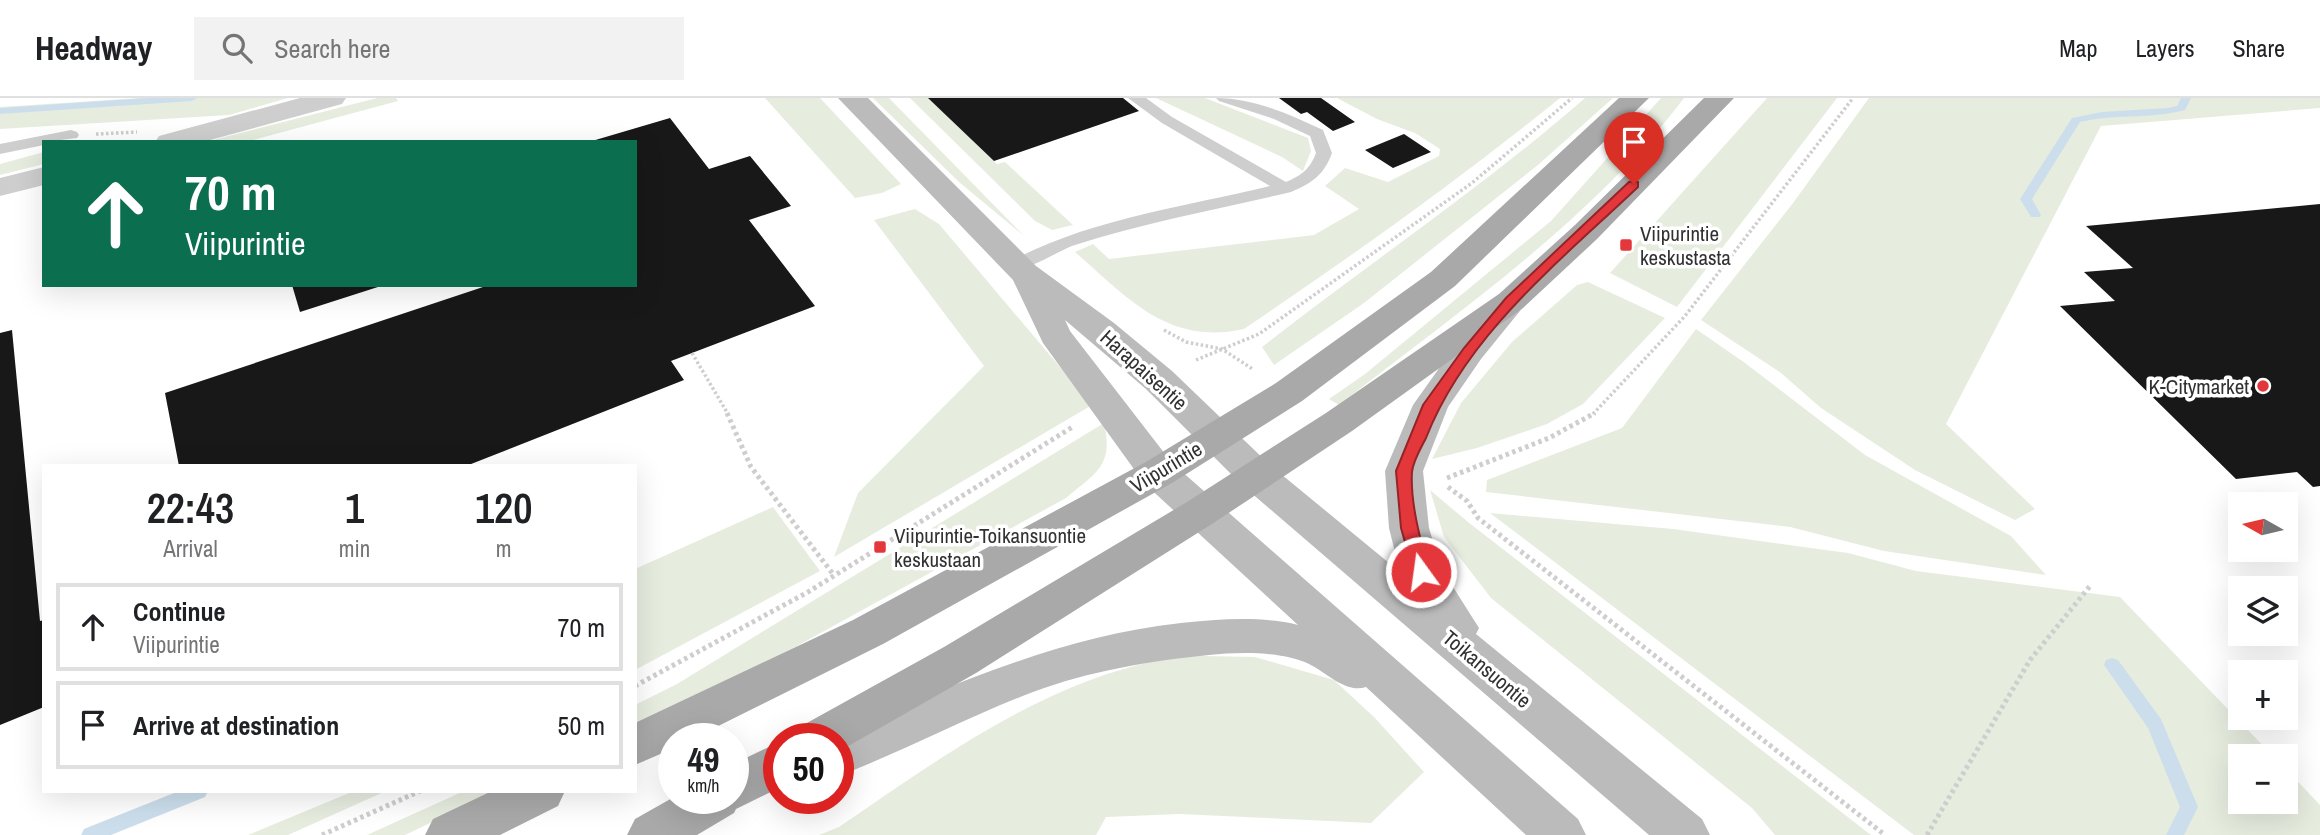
<!DOCTYPE html>
<meta charset="utf-8">
<style>
:root{--surface:#fff;--page:#f2f2f2;--text:#202124;--muted:#757577;--line:#e0e0e0}
body{margin:0;font-family:"Archivo Narrow",sans-serif;background:var(--page);color:var(--text);height:100vh;display:flex;flex-direction:column;font-size:26px;white-space:nowrap}
*{box-sizing:border-box;margin:0}
p{font-size:23px;color:var(--muted)}
.icon{flex:none;width:38px;height:38px;fill:none;stroke:currentColor;stroke-width:2;stroke-linecap:round;stroke-linejoin:round}
.map{position:relative;flex:1;overflow:hidden}
.details{position:absolute;left:42px;top:366px;width:595px;height:329px;display:flex;flex-direction:column;background:var(--surface);border-radius:0px;box-shadow:0 7px 28px #0002}
.details>*{flex:none}
.banner{position:absolute;left:42px;top:42px;width:595px;height:147px;border-radius:0px;box-shadow:0 7px 28px #0002;background:#0b6e4f;color:#fff;overflow:hidden}
.needle{width:46px;rotate:278deg}
.tools{position:absolute;left:2228px;top:394px;display:grid;gap:14px}
.tools a{display:grid;place-items:center;width:70px;height:70px;border-radius:0px;background:var(--surface);box-shadow:0 7px 28px #0002;font-size:35px}
.speed{position:absolute;left:658px;top:625px;display:flex;gap:14px;font-size:35px;font-weight:700;text-align:center}
.speed>*{display:grid;place-content:center;width:91px;height:91px;border-radius:50%;background:var(--surface);box-shadow:0 7px 28px #0002;line-height:1}
.speed small{font-size:18px;font-weight:400}
.speed .limit{border:10px solid #d22;background:#fff;color:#111}
.pin{position:absolute;display:grid;place-items:center;width:60px;height:60px;color:#fff;margin:-72px -30px;border-radius:50% 50% 50% 0;rotate:-45deg;box-shadow:0 0 7px #0007}
.pin .icon{rotate:45deg}
.me{position:absolute;width:77px;margin:-38px;rotate:346deg;stroke-linejoin:round;filter:drop-shadow(0 0 5px #0008)}
.turn{display:flex;align-items:center;gap:24px;height:147px;padding:0 28px;font-size:32px}
.turn .icon{width:91px;height:91px;stroke-width:2.5}
.turn b{display:block;font-size:49px;line-height:60px}
.eta{display:flex;justify-content:space-evenly;align-items:center;height:119px;text-align:center}
.eta b{font-size:42px;font-weight:600;line-height:49px}
ul{padding:0;list-style:none}
li{display:flex;align-items:center;gap:21px;height:88px;margin:0 14px 10px;padding:0 14px;border:4px solid var(--line);border-radius:0px}
li div{flex:1}
li b{display:block;font-size:26px}
li em{font-style:normal}
header{display:flex;align-items:center;gap:42px;box-sizing:border-box;height:98px;padding:0 35px;background:var(--surface);border-bottom:2px solid var(--line)}
header strong{font-size:33px}
nav{display:flex;gap:38px;margin-inline-start:auto;font-size:24px}
.search{width:490px;height:63px;background:var(--page);display:flex;align-items:center;gap:18px;box-sizing:border-box;padding:0 24px;border-radius:0px;color:var(--muted);font-size:26px}
.map>svg:first-child{display:block}
.green{fill:#e6eddf}
.lines{fill:none;stroke-linecap:round;stroke-linejoin:round}
.stream{fill:#ccdeec;fill-rule:evenodd}
.building{fill:#181818}
.path-far1{stroke:#cecece;stroke-width:3.5;stroke-dasharray:2.5 2.5;stroke-linecap:butt}
.path{stroke:#cecece;stroke-width:5;stroke-dasharray:3.5 3.5;stroke-linecap:butt}
.service{fill:#cecece;fill-rule:evenodd}
.minor{fill:#cecece;fill-rule:evenodd}
.secondary{fill:#bbb;fill-rule:evenodd}
.primary{fill:#a9a9a9;fill-rule:evenodd}
.route{fill:#e4373c;stroke:#942427;stroke-width:2}
.poi-dot{fill:#e4373c;stroke:#fff;stroke-width:2.5}
.labels{text-anchor:middle;dominant-baseline:central;stroke-width:7;stroke-linejoin:round;paint-order:stroke}
.poi-label{font-size:21px;fill:#313131;stroke:#fff;text-anchor:start}
.street-label{font-size:21px;fill:#313131;stroke:#fff}
</style>
<header>
<strong>Headway</strong>
<div class="search"><svg class="icon" aria-label="search" viewBox="0 0 24 24"><circle cx="10" cy="10" r="6"/><path d="M15 15l6 6"/></svg>Search here</div>
<nav><a>Map</a><a>Layers</a><a>Share</a></nav>
</header>
<div class="map">
<svg width="2320" height="737" viewBox="0 0 2320 737">
<rect width="100%" height="100%" fill="#fff"/>
<path class="green" d="M 140,0 L 288,0 L 229,17 L 0,31 L 0,9 Z
M 377,0 L 396,0 L 398,3 L 246,44 L 205,44 Z
M 765,0 L 820,0 L 901,86 L 882,95 L 855,100 Z
M 873,0 L 889,0 L 1024,138 L 959,84 Z
M 910,0 L 929,0 L 997,66 L 1005,64 L 1073,127 L 1052,132 L 1035,123 Z
M 1156,0 L 1205,0 L 1308,40 L 1311,53 L 1303,73 L 1282,59 Z
M 1337,0 L 1560,0 C 1459,82 1352,158 1244,231 C 1168,248 1128,200 1075,154 L 1093,146 L 1109,161 L 1314,137 L 1359,111 L 1325,88 L 1345,70 L 1388,84 L 1439,58 L 1440,51 L 1415,35 L 1377,21 Z
M 1585,0 L 1613,0 L 1538,67 L 1364,205 L 1274,267 L 1262,249 C 1369,165 1482,90 1585,0 Z
M 1661,0 L 1684,0 C 1591,123 1459,213 1339,307 L 1329,301 L 1365,276 L 1551,123 Z
M 1767,0 L 1837,0 L 1677,209 L 1610,175 Z
M 1869,0 L 2320,0 L 2320,10 L 2101,28 L 1946,326 L 2035,411 L 2015,422 L 1915,372 L 1821,310 L 1781,275 L 1701,222 L 1793,105 Z
M 44,54 L 44,66 L 0,77 L 0,66 Z
M 915,111 L 939,126 L 1092,307 L 834,459 L 858,395 L 984,268 L 874,122 Z
M 1588,184 L 1665,220 L 1583,306 L 1547,326 L 1477,350 L 1432,361 L 1461,305 L 1512,244 L 1577,187 Z
M 1696,231 L 1745,265 L 1865,357 L 2011,438 L 2046,477 L 1884,453 L 1790,429 L 1486,394 L 1487,382 L 1622,330 Z
M 1104,325 C 1114,368 1096,375 1066,400 L 766,565 L 635,627 L 635,607 L 677,586 Z
M 1430,392 L 1468,424 L 1871,737 L 1775,737 L 1752,710 L 1491,500 L 1444,439 Z
M 773,409 L 820,473 L 635,572 L 635,471 Z
M 1490,415 L 1673,431 L 1848,455 L 1916,473 L 2120,499 L 2273,658 L 2240,658 L 2240,704 L 2286,704 L 2286,671 L 2320,707 L 2320,737 L 1914,737 Z
M 1255,559 L 1334,582 L 1375,620 L 1424,674 L 1371,725 L 1180,716 L 1106,719 L 1096,737 L 819,737 L 839,729 C 940,660 1042,585 1164,561 C 1193,556 1226,559 1255,559 Z
M 354,693 L 386,693 L 288,737 L 248,737 Z
M 464,693 L 497,693 L 405,737 L 367,737 Z"/>
<g class="lines">
<path class="stream" d="M 147,0 L 197,0 L 192,3 L 0,16 L 0,10 Z
M 2181,0 L 2191,0 L 2185,12 L 2181,13 C 2148,21 2113,16 2080,24 L 2032,101 L 2041,117 L 2039,119 L 2031,119 L 2020,101 L 2072,20 L 2102,14 L 2168,10 L 2177,8 Z
M 2112,560 L 2118,562 L 2161,621 L 2198,709 L 2184,737 L 2166,737 L 2180,709 L 2148,630 L 2104,567 L 2106,562 Z
M 179,693 L 208,693 L 205,699 L 111,737 L 81,737 L 84,731 Z"/>
</g>
<path class="building" d="M 928,0 L 1123,0 L 1139,13 L 994,63 Z
M 1279,0 L 1321,0 L 1355,24 L 1333,33 L 1307,14 L 1301,16 Z
M 670,20 L 709,71 L 750,58 L 791,108 L 749,122 L 815,208 L 671,263 L 684,282 L 466,368 L 179,368 L 165,295 L 489,187 L 635,187 L 635,44 L 592,43 Z
M 1404,36 L 1431,54 L 1393,70 L 1365,52 Z
M 2320,106 L 2320,388 L 2313,389 L 2297,374 L 2236,381 L 2060,208 L 2115,203 L 2084,174 L 2133,170 L 2086,128 Z
M 292,187 L 381,187 L 381,188 L 300,214 Z
M 12,232 L 40,523 L 44,522 L 44,609 L 0,627 L 0,235 Z"/>
<g class="lines">
<path class="path-far1" d="M 96,36 L 137,34
M 1164,232 L 1186,244 L 1222,251 L 1254,272
M 692,255 L 728,316
M 1196,262 L 1259,236 L 1472,85 L 1572,0
M 1593,316 L 1685,218 L 1853,0"/>
<path class="path" d="M 727,315 L 751,369 L 833,476
M 1447,380 L 1549,340 L 1595,315
M 1448,389 L 1467,403 L 1478,420 L 1885,737
M 635,588 L 808,494 L 1074,328
M 322,737 L 420,693
M 1927,737 L 2030,562 L 2090,488"/>
<path class="service" d="M 1128,0 L 1146,0 L 1172,19 L 1286,84 C 1302,77 1310,71 1316,55 L 1310,38 L 1274,21 L 1219,3 L 1216,0 C 1254,0 1288,16 1323,32 L 1332,55 C 1324,77 1312,85 1291,94 C 1219,111 1146,124 1075,147 C 1059,152 1026,175 1011,171 L 1008,167 L 1011,163 C 1090,121 1184,109 1270,88 L 1162,25 Z
M 71,32 L 77,34 L 79,37 L 77,40 L 44,44 L 44,47 L 0,56 L 0,46 Z"/>
<path class="minor" d="M 300,0 L 346,0 L 342,6 L 203,44 L 155,44 L 159,38 Z
M 44,69 L 44,87 L 0,98 L 0,80 Z"/>
<path class="secondary" d="M 838,0 L 868,0 L 1036,168 L 1114,225 L 1172,273 L 1270,367 L 1400,474 L 1389,430 L 1385,373 L 1413,307 L 1457,245 L 1499,196 L 1511,192 L 1523,196 L 1528,203 L 1481,261 L 1448,309 L 1423,373 L 1429,430 L 1441,470 L 1479,530 L 1476,536 L 1702,721 L 1710,737 L 1649,737 L 1242,387 L 1146,291 L 1065,222 L 1070,233 L 1172,365 L 1578,721 L 1586,737 L 1526,737 L 1366,589 C 1346,596 1326,574 1309,566 C 1282,553 1239,554 1209,557 C 1150,563 1089,573 1033,594 C 967,619 905,653 838,678 L 838,640 L 826,640 C 943,592 1053,539 1181,525 C 1220,521 1261,518 1298,527 L 1144,385 L 1043,245 L 1013,182 Z"/>
<path class="primary" d="M 1619,0 L 1649,0 L 1455,188 L 1302,303 L 1172,385 L 883,546 L 694,640 L 674,640 L 674,650 L 635,667 L 635,625 L 853,522 L 1144,365 L 1276,285 L 1431,174 Z
M 1704,0 L 1734,0 L 1597,141 L 1523,210 L 1352,333 L 1215,424 L 976,575 L 838,654 L 838,640 L 798,640 L 805,626 L 944,549 L 1187,404 L 1326,315 L 1499,196 L 1575,127 Z
M 779,644 L 779,690 L 736,711 L 734,715 L 697,737 L 627,737 L 635,721 L 674,699 L 733,700 L 733,666 Z
M 492,693 L 565,693 L 558,708 L 500,737 L 425,737 L 433,721 Z"/>
</g>
<path class="route" d="M 1634,83 L 1638,84 L 1638,89 C 1560,163 1466,237 1426,340 C 1421,350 1413,363 1412,374 C 1410,405 1421,444 1429,474 L 1427,479 L 1415,479 L 1401,430 L 1396,373 L 1423,307 L 1464,250 L 1506,200 L 1629,84 Z"/>
<g class="poi-dot">
<rect x="1619" y="140" width="14" height="14" rx="3.5"/>
<circle cx="2263" cy="288" r="7"/>
<rect x="873" y="442" width="14" height="14" rx="3.5"/>
</g>
<g class="labels">
<g class="poi-label">
<text x="1640" y="135">Viipurintie<tspan x="1640" dy="24">keskustasta</tspan></text>
<text x="2249" y="288" text-anchor="end">K-Citymarket</text>
<text x="894" y="437">Viipurintie-Toikansuontie<tspan x="894" dy="24">keskustaan</tspan></text>
</g>
<g class="street-label">
<text transform="translate(1144 272) rotate(42)">Harapaisentie</text>
<text transform="translate(1166 369) rotate(-31)">Viipurintie</text>
<text transform="translate(1487 571) rotate(40)">Toikansuontie</text>
</g>
</g>
</svg>
<div class="tools">
<a><svg class="needle" viewBox="-14 -14 28 28"><path d="M0-13l5 13h-10z" fill="#e53935"/><path d="M0 13l5-13h-10z" fill="#757577"/></svg></a>
<a><svg class="icon" aria-label="layers" viewBox="0 0 24 24"><path d="M12 4l9 5-9 5-9-5zM3 14l9 5 9-5"/></svg></a>
<a>+</a>
<a>−</a>
</div>
<div class="speed"><div>49<small>km/h</small></div><div class="limit">50</div></div>
<div class="pin" style="left:1634px;top:86px;background:#d93025"><svg class="icon" aria-label="arrive" viewBox="0 0 24 24"><path d="M6 21V4h12l-3 4 3 4H6"/></svg></div>
<svg class="me" style="left:1421px;top:474px" viewBox="-20 -20 40 40"><circle r="17" fill="#e4373c" stroke="#fff" stroke-width="3"/><path d="M0-11L8 9 0 5-8 9z" fill="#fff"/></svg>
<div class="banner">
<div class="turn"><svg class="icon" aria-label="ahead" viewBox="0 0 24 24"><path d="M12 20V5M6 11l6-6 6 6"/></svg><div><b>70 m</b>Viipurintie</div></div>
</div>
<section class="details">
<div class="eta">
<div><b>22:43</b><p>Arrival</p></div>
<div><b>1</b><p>min</p></div>
<div><b>120</b><p>m</p></div>
</div>
<ul>
<li><svg class="icon" aria-label="ahead" viewBox="0 0 24 24"><path d="M12 20V5M6 11l6-6 6 6"/></svg><div><b>Continue</b><p>Viipurintie</p></div><em>70 m</em></li>
<li><svg class="icon" aria-label="arrive" viewBox="0 0 24 24"><path d="M6 21V4h12l-3 4 3 4H6"/></svg><div><b>Arrive at destination</b></div><em>50 m</em></li>
</ul>
</section>
</div>
